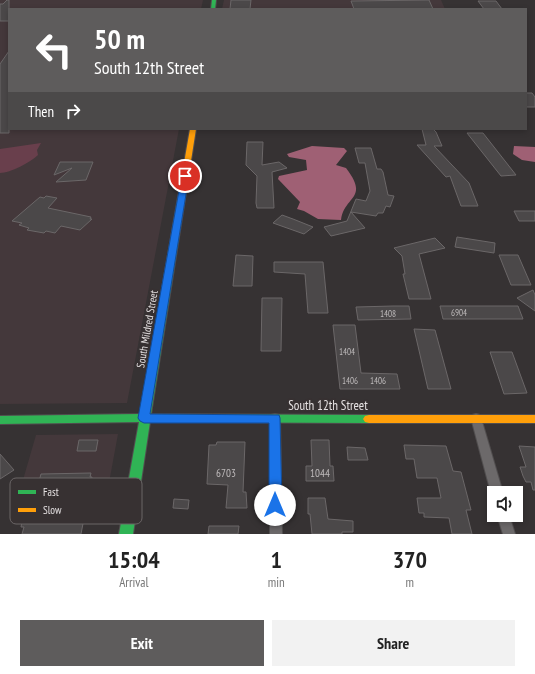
<!DOCTYPE html>
<style>
:root{--surface:#fff;--page:#f2f2f2;--text:#222;--muted:#767676;--accent:#5e5c5c}
body{margin:0;font-family:"PT Sans Narrow",sans-serif;background:var(--page);color:var(--text);height:100vh;display:flex;flex-direction:column;font-size:15px;white-space:nowrap}
*{box-sizing:border-box;margin:0}
p{font-size:13px;color:var(--muted)}
.icon{flex:none;width:22px;height:22px;fill:none;stroke:currentColor;stroke-width:2;stroke-linecap:round;stroke-linejoin:round}
.map{position:relative;height:534px;overflow:hidden}
.sheet{display:flex;flex-direction:column;background:var(--surface);flex:1}
.sheet>*{flex:none}
.hud{position:absolute;left:8px;top:8px;width:519px;height:122px;border-radius:0px;box-shadow:0 2px 6px #0003;background:#5e5c5c;color:#fff;overflow:hidden}
.tools{position:absolute;left:487px;top:486px;display:grid;gap:8px}
.tools a{display:grid;place-items:center;width:36px;height:36px;border-radius:0px;background:var(--surface);box-shadow:0 2px 6px #0003;font-size:20px}
.pin{position:absolute;display:grid;place-items:center;width:34px;height:34px;color:#fff;margin:-17px;border:2px solid #fff;border-radius:50%;box-shadow:0 1px 4px #0007}
.me{position:absolute;width:44px;margin:-22px;rotate:0deg;stroke-linejoin:round;filter:drop-shadow(0 0 3px #0008)}
.turn{display:flex;align-items:center;gap:14px;height:84px;padding:0 20px;font-size:18px}
.turn .icon{width:52px;height:52px;stroke-width:2.5}
.turn b{display:block;font-size:28px;line-height:34px}
.then{display:flex;align-items:center;height:38px;padding:0 20px;background:#0003;gap:8px;font-size:15px}
.eta{display:flex;justify-content:space-evenly;align-items:center;height:68px;text-align:center}
.eta b{font-size:24px;font-weight:700;line-height:28px}
.cta{display:flex;gap:8px;margin-top:auto;padding:8px 20px}
.cta a{flex:1;height:46px;border-radius:0px;background:var(--accent);color:#fff;font-size:16px;font-weight:700;line-height:46px;text-align:center}
.cta a+a{background:var(--page);color:var(--text)}
.map>svg:first-child{display:block}
.built{fill:#44383b}
.green{fill:#693f4c}
.water{fill:#9f6074}
.building{fill:#4b4849;stroke:#6b6768}
.lines{fill:none;stroke-linecap:round;stroke-linejoin:round}
.street-casing{stroke:#514e4f;stroke-width:2}
.fast-casing{stroke:#514e4f;stroke-width:2}
.slow-casing{stroke:#514e4f;stroke-width:2}
.street{fill:#6c696a;fill-rule:evenodd}
.fast{fill:#30b455;fill-rule:evenodd}
.slow{fill:#ff9f0a;fill-rule:evenodd}
.route{fill:#1a73e8;stroke:#114b97}
.labels{text-anchor:middle;dominant-baseline:central;stroke-width:4;stroke-linejoin:round;paint-order:stroke}
.number-label{font-size:9px;fill:#bebabb}
.street-label{font-size:11px;fill:#e4e0e1;stroke:#373132}
.near-number-label{font-size:11px;fill:#bebabb}
.near-street-label{font-size:13px;fill:#e4e0e1;stroke:#373132}
.key{fill:#373132;stroke:#6b6667;stroke-width:1}
.key-label{font-size:11px;fill:#e4e0e1}
</style>
<div class="map">
<svg width="535" height="534" viewBox="0 0 535 534">
<rect width="100%" height="100%" fill="#363233"/>
<path class="built" d="M 0,0 L 203,0 L 201,9 L 9,9 L 9,129 L 179,129 L 127,403 L 0,404 Z
M 224,0 L 441,0 L 445,9 L 222,9 Z
M 118,434 L 104,510 L 14,511 L 36,435 Z"/>
<path class="green" d="M 41,143 L 37,150 L 38,155 C 31,162 10,173 0,173 L 0,149 Z"/>
<path class="water" d="M 312,146 L 344,148 L 347,151 L 336,165 L 346,168 C 370,199 344,196 341,220 L 318,219 L 304,211 L 297,209 L 300,202 L 278,179 L 279,176 L 307,170 L 306,160 L 289,157 L 287,154 Z
M 514,146 L 535,147 L 535,162 L 522,160 L 513,154 Z"/>
<path class="building" d="M 7,0 L 9,0 L 9,21 L 0,21 L 0,4 L 3,4 Z
M 231,0 L 251,0 L 250,9 L 230,9 Z
M 429,0 L 433,9 L 354,9 L 351,1 Z
M 478,1 L 496,1 L 502,9 L 484,9 Z
M 9,51 L 9,133 L 0,133 L 0,64 Z
M 526,93 L 532,93 L 535,97 L 535,107 L 526,107 Z
M 422,129 L 433,129 L 436,132 L 442,146 L 434,146 L 469,183 L 478,206 L 461,206 L 450,176 L 446,177 L 417,145 L 426,145 Z
M 467,133 L 483,133 L 516,175 L 501,176 Z
M 247,142 L 263,142 L 262,165 L 279,162 L 287,168 L 272,172 L 274,208 L 257,208 L 256,203 L 257,176 L 246,165 Z
M 355,148 L 371,148 L 377,169 L 381,169 L 383,172 L 388,195 L 394,196 L 390,207 L 386,206 L 383,213 L 378,213 L 376,216 L 351,212 L 365,228 L 331,236 L 324,227 L 347,221 L 356,199 L 366,201 L 370,191 L 365,163 L 359,163 Z
M 60,162 L 93,162 L 86,180 L 56,182 L 72,168 L 54,175 Z
M 46,196 L 57,198 L 48,208 L 91,217 L 90,219 L 92,219 L 80,230 L 61,226 L 55,233 L 46,231 L 44,233 L 27,230 L 29,228 L 19,225 L 22,223 L 12,221 L 40,197 L 44,198 Z
M 514,211 L 535,211 L 535,221 L 519,221 Z
M 282,215 L 293,219 L 313,227 L 304,234 L 273,223 Z
M 457,237 L 495,243 L 494,253 L 455,247 Z
M 435,238 L 445,248 L 419,254 L 431,299 L 409,299 L 403,274 L 405,274 L 402,256 L 394,248 Z
M 236,255 L 253,256 L 252,286 L 233,286 Z
M 499,255 L 518,255 L 531,285 L 511,285 Z
M 274,262 L 323,262 L 328,313 L 308,313 L 305,274 L 274,272 Z
M 533,290 L 535,295 L 535,311 L 517,298 Z
M 262,298 L 282,298 L 281,351 L 261,351 Z
M 393,306 L 409,306 L 411,319 L 358,320 L 356,307 Z
M 440,306 L 518,306 L 523,319 L 443,319 Z
M 333,325 L 355,325 L 361,373 L 397,374 L 400,389 L 340,389 Z
M 414,329 L 435,330 L 451,389 L 428,389 Z
M 490,352 L 512,352 L 527,393 L 504,394 Z
M 79,440 L 98,440 L 96,451 L 77,451 Z
M 311,440 L 329,440 L 330,466 L 333,466 L 334,481 L 306,481 L 306,466 L 312,466 Z
M 217,442 L 245,442 L 243,492 L 246,492 L 247,508 L 226,508 L 228,485 L 207,484 L 209,445 L 216,445 Z
M 404,445 L 446,446 L 453,471 L 461,472 L 471,510 L 466,510 L 472,534 L 452,534 L 449,518 L 424,517 L 424,513 L 419,513 L 417,498 L 441,498 L 437,478 L 417,478 L 414,459 L 406,459 Z
M 519,446 L 535,447 L 535,490 L 533,490 L 531,482 L 526,482 L 523,476 L 520,467 L 526,467 Z
M 347,447 L 365,448 L 368,460 L 348,460 Z
M 0,454 L 14,470 L 0,479 Z
M 91,473 L 90,477 L 92,477 L 81,534 L 22,534 L 24,527 L 21,527 L 23,516 L 33,518 L 38,500 L 34,500 L 41,474 Z
M 308,498 L 325,498 L 328,519 L 353,521 L 353,532 L 342,532 L 342,534 L 312,534 L 310,514 L 308,514 Z
M 174,499 L 189,500 L 188,509 L 173,508 Z
M 209,526 L 239,526 L 238,534 L 208,534 Z"/>
<g class="lines">
<g class="street-casing">
<path id="street" d="M 275,414 L 279,415 L 280,418 L 282,534 L 270,534 L 270,418 L 271,415 Z
M 476,414 L 480,415 L 481,418 L 503,493 L 494,493 L 494,497 L 491,493 L 471,418 L 472,415 Z
M 497,515 L 509,515 L 515,534 L 503,534 Z"/>
</g>
<g class="fast-casing">
<path id="fast" d="M 212,0 L 216,0 L 215,9 L 211,9 Z
M 175,234 L 179,237 L 151,414 L 369,415 L 373,416 L 375,419 L 373,422 L 369,423 L 150,422 L 133,534 L 119,534 L 139,422 L 0,424 L 0,416 L 140,414 L 171,237 Z"/>
</g>
<g class="slow-casing">
<path id="slow" d="M 190,129 L 196,129 L 179,237 L 175,240 L 171,237 Z
M 369,415 L 535,415 L 535,423 L 369,423 L 365,422 L 363,419 L 365,416 Z"/>
</g>
<use href="#street" class="street"/>
<use href="#fast" class="fast"/>
<use href="#slow" class="slow"/>
</g>
<path class="route" d="M 182,174 L 189,176 L 150,414 L 279,415 L 280,418 L 282,505 L 280,509 L 275,511 L 271,509 L 269,505 L 269,423 L 144,423 L 140,421 L 138,418 Z"/>
<g class="labels">
<g class="number-label">
<text x="459" y="312">6904</text>
<text x="388" y="313">1408</text>
<text x="347" y="351">1404</text>
<text x="350" y="380">1406</text>
<text x="378" y="380">1406</text>
</g>
<g class="street-label">
<text transform="translate(147 329) rotate(-80)">South Mildred Street</text>
</g>
<g class="near-number-label">
<text x="226" y="473">6703</text>
<text x="320" y="473">1044</text>
</g>
<g class="near-street-label">
<text x="328" y="405">South 12th Street</text>
</g>
</g>
<rect x="10" y="478" width="132" height="46" rx="6" class="key"/>
<rect x="18" y="490" width="18" height="4" fill="#30b455"/>
<rect x="18" y="508" width="18" height="4" fill="#ff9f0a"/>
<g class="key-label">
<text x="43" y="496">Fast</text>
<text x="43" y="514">Slow</text>
</g>
</svg>
<div class="tools">
<a><svg class="icon" aria-label="sound" viewBox="0 0 24 24"><path d="M4 9h4l5-4v14l-5-4H4zM17 9q2 3 0 6"/></svg></a>
</div>
<div class="pin" style="left:185px;top:176px;background:#d93025"><svg class="icon" aria-label="arrive" viewBox="0 0 24 24"><path d="M6 21V4h12l-3 4 3 4H6"/></svg></div>
<svg class="me" style="left:275px;top:505px" viewBox="-20 -20 40 40"><circle r="19" fill="#fff"/><path d="M0-13L10 11 0 6-10 11z" fill="#1a73e8"/></svg>
<div class="hud">
<div class="turn"><svg class="icon" aria-label="left" viewBox="0 0 24 24"><path d="M17 20v-9H6M10 6l-5 5 5 5"/></svg><div><b>50 m</b>South 12th Street</div></div>
<div class="then">Then<svg class="icon" aria-label="right" viewBox="0 0 24 24"><path d="M7 20v-9h11M14 6l5 5-5 5"/></svg></div>
</div>
</div>
<section class="sheet">
<div class="eta">
<div><b>15:04</b><p>Arrival</p></div>
<div><b>1</b><p>min</p></div>
<div><b>370</b><p>m</p></div>
</div>
<div class="cta"><a>Exit</a><a>Share</a></div>
</section>
